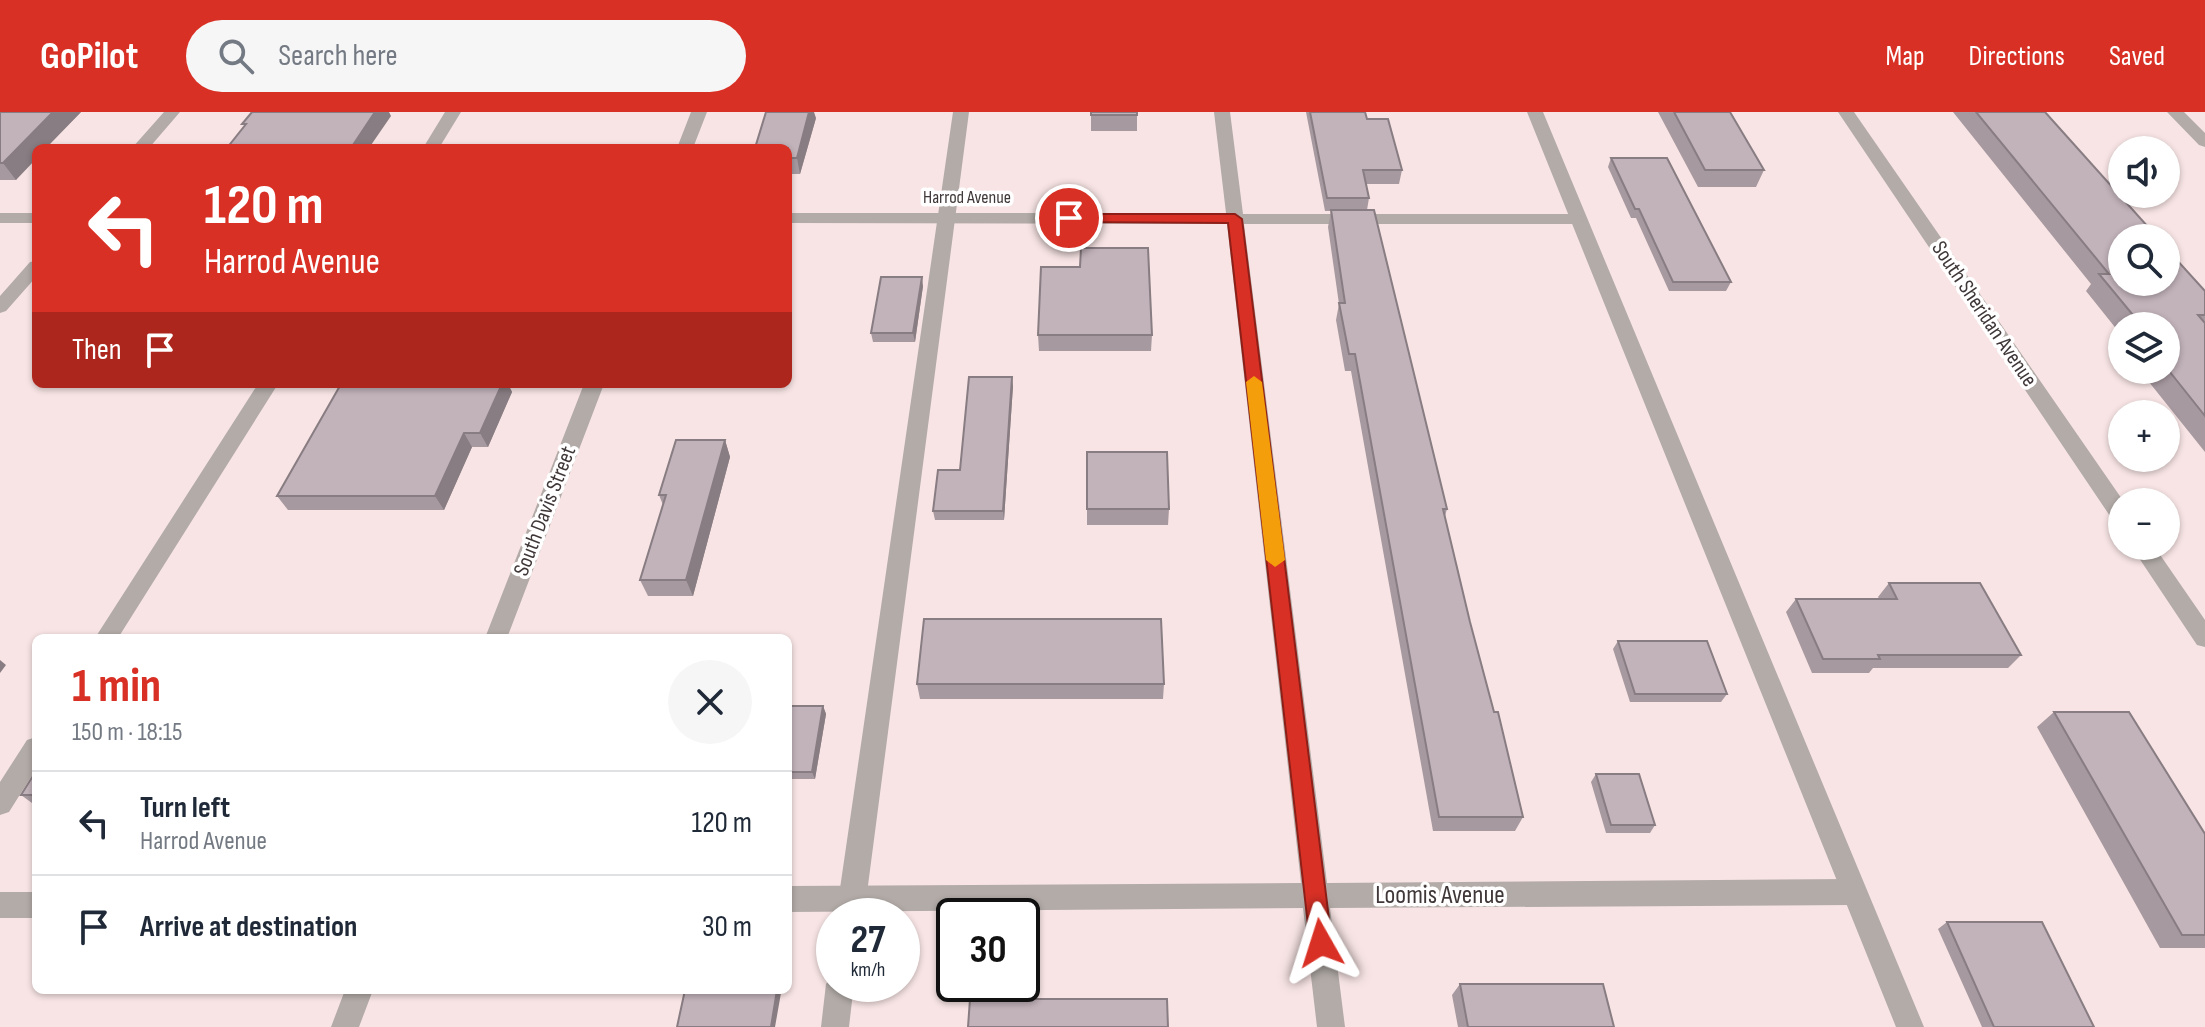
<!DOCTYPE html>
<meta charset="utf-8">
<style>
:root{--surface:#fff;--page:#f6f6f7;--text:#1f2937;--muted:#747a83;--line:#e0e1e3;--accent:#d93025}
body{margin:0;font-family:"Sofia Sans Condensed",sans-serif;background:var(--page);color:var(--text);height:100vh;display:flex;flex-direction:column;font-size:30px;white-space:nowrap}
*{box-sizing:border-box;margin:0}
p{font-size:26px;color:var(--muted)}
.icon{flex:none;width:44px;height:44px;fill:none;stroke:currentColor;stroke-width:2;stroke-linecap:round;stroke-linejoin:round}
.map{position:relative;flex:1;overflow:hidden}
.drawer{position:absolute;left:32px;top:522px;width:760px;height:360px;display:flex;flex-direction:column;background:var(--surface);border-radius:12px;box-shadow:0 2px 6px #0004}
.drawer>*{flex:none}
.guide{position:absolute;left:32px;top:32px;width:760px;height:244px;border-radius:12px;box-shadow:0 2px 6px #0004;background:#d93025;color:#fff;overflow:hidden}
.fabs{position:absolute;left:2108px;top:24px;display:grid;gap:16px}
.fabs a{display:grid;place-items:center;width:72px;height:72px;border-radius:50%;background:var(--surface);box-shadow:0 2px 6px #0004;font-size:40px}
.speed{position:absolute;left:816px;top:786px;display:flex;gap:16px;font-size:40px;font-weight:700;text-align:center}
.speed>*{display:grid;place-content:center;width:104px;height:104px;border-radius:50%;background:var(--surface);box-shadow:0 2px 6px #0004;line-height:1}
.speed small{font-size:20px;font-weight:400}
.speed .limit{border:4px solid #111;border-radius:12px;background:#fff;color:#111}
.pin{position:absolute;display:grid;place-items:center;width:68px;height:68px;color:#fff;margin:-34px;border:4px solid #fff;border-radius:50%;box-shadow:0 2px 8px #0007}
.me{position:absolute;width:88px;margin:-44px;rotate:354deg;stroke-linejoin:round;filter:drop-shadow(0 0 6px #0008)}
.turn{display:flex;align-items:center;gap:28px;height:168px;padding:0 40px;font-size:36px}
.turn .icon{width:104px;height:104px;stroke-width:2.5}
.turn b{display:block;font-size:56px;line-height:68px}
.then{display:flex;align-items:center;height:76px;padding:0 40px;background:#0003;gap:16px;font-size:30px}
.round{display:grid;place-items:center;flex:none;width:84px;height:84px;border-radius:42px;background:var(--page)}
.summary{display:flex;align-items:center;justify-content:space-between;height:136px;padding:0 40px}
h1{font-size:48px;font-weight:700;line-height:60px;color:var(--accent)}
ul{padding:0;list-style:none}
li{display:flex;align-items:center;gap:24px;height:104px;padding:0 40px;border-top:2px solid var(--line)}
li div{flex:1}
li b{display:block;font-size:30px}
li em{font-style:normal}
header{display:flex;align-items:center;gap:48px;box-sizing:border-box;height:112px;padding:0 40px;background:var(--accent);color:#fff}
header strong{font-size:38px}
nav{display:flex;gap:44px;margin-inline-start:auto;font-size:28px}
.search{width:560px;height:72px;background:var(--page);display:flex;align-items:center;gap:20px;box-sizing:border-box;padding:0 28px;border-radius:44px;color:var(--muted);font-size:30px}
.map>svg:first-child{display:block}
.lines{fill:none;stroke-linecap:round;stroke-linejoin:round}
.service{fill:#b2aba7;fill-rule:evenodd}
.minor{fill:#b2aba7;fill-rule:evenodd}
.wall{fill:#a799a0}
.shaded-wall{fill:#887d82}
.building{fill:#c2b2ba;stroke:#887d82;stroke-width:2}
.route{fill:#d93025;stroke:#8d1f18;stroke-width:2}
.slow{fill:#f59e0b}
.labels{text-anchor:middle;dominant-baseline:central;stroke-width:7;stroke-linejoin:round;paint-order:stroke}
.far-street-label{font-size:18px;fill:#403838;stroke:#fff}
.street-label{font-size:22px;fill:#403838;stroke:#fff}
.near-street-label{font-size:26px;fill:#403838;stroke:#fff}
</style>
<header>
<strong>GoPilot</strong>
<div class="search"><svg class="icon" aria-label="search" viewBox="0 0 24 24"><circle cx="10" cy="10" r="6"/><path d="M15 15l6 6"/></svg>Search here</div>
<nav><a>Map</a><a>Directions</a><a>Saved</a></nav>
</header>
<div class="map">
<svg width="2205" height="915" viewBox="0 0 2205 915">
<rect width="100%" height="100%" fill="#f8e4e4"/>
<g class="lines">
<path class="service" d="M 445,0 L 461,0 L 439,36 L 423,36 Z
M 953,0 L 969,0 L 864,804 L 836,804 Z
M 1527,0 L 1543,0 L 1924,915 L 1896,915 Z
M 2167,0 L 2184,0 L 2205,21 L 2205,35 L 2199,33 Z
M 258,272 L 278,272 L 118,526 L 95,526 Z
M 36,625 L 36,657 L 9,700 L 0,703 L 0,670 L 27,628 Z
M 834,861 L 834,872 L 854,872 L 849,915 L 821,915 L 826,872 Z"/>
<path class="minor" d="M 164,0 L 180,0 L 149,36 L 132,36 Z
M 691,0 L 707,0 L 693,36 L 677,36 Z
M 1214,0 L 1230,0 L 1243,102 L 1578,102 L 1586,107 L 1578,112 L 1244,112 L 1327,771 L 1852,767 L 1861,771 L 1865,780 L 1861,789 L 1852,793 L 1330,796 L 1345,915 L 1317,915 L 1303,796 L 788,800 L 788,774 L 1301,771 L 1227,112 L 788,111 L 788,101 L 1226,101 Z
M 1838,0 L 1854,0 L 2124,390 L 2122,412 L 2114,410 Z
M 0,101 L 36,101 L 36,111 L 0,111 Z
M 36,149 L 36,165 L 6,199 L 0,201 L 0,184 L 30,150 Z
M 584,272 L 604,272 L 507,526 L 485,526 Z
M 2131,434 L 2154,434 L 2205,508 L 2205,535 L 2197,533 Z
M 0,780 L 36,780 L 36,806 L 0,806 Z
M 345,878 L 373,878 L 359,915 L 331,915 Z"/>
</g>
<path class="wall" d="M 0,0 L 81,0 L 46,36 L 36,36 L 16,68 L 0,68 Z
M 1091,0 L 1137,0 L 1137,19 L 1091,19 Z
M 1306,0 L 1365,0 L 1367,7 L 1402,58 L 1399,72 L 1366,72 L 1369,86 L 1367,98 L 1447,397 L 1445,404 L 1470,510 L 1523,705 L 1515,719 L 1433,719 L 1351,259 L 1345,259 L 1336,208 L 1339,192 L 1328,115 L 1331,99 L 1325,99 Z
M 1658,0 L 1730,0 L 1764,58 L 1756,75 L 1698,75 Z
M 1953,0 L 2045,0 L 2205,179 L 2205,340 L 2145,265 L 2150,259 L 2149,258 L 2166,258 L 2166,214 L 2122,214 L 2122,224 L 2086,179 L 2091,172 Z
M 816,6 L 800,62 L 788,62 L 788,36 Z
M 1611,46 L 1731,170 L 1726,179 L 1669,179 L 1636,106 L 1631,106 L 1608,55 Z
M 923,174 L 915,230 L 873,230 L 871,221 Z
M 1038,223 L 1152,223 L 1151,239 L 1039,239 Z
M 1013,274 L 1004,408 L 935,408 L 933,399 Z
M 510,276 L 512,280 L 488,335 L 472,335 L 444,398 L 288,398 L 277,384 Z
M 725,328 L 730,345 L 693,484 L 648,484 L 640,468 L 663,393 L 659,383 Z
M 1087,340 L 1169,397 L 1168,413 L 1087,413 Z
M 1889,471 L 2021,543 L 2008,556 L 1873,556 L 1869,561 L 1812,561 L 1786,500 L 1796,487 L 1879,487 L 1878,485 Z
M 1618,529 L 1727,582 L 1721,590 L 1630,590 L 1613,537 Z
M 917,572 L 1164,572 L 1163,587 L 920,587 Z
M 788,594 L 823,594 L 826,602 L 815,667 L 788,667 Z
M 2054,600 L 2205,722 L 2205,836 L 2160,836 L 2037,615 Z
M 36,659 L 36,691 L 32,691 L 21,683 Z
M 1596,662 L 1655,713 L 1650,721 L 1606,721 L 1591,670 Z
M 1947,810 L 2094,915 L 1982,915 L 1938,817 Z
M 1460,872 L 1614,915 L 1458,915 L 1452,883 Z"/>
<path class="shaded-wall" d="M 53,0 L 81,0 L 46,36 L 36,36 L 36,47 L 16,68 L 3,51 Z
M 375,0 L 389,0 L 391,4 L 369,36 L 351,36 Z
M 809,0 L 814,0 L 816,6 L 800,62 L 797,46 Z
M 922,165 L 923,174 L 915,230 L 913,221 Z
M 1012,265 L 1013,274 L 1004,408 L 1003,399 Z
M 502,272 L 512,272 L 510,276 L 512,280 L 488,335 L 480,321 Z
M 464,321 L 472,335 L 444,398 L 435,384 Z
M 725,328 L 730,345 L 693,484 L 686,468 Z
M 0,548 L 6,553 L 0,561 Z
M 823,594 L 826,602 L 815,667 L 812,660 Z
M 777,878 L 779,878 L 781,881 L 775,915 L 771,915 Z"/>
<path class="building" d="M 0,0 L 53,0 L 3,51 L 0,51 Z
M 252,0 L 375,0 L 351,36 L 227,36 L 246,12 L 242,12 Z
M 766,0 L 809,0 L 797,46 L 788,46 L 788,36 L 755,36 Z
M 1091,0 L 1137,0 L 1137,3 L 1091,3 Z
M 1310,0 L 1365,0 L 1367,7 L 1388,7 L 1402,58 L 1363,58 L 1369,86 L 1327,86 Z
M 1674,0 L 1730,0 L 1764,58 L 1705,58 Z
M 1976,0 L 2045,0 L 2158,126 L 2122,126 L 2122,170 L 2166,170 L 2166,136 L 2205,179 L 2205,203 L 2198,203 L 2205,211 L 2205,304 L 2166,255 L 2166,248 L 2169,248 L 2166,244 L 2166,214 L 2142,214 L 2099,162 L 2109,162 Z
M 1611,46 L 1667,46 L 1731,170 L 1673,170 L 1639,97 L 1635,97 Z
M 1331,98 L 1374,98 L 1447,397 L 1443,397 L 1470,510 L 1494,600 L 1498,600 L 1523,705 L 1439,705 L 1355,242 L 1349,242 L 1339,191 L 1345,191 Z
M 1081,136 L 1148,136 L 1152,223 L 1038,223 L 1041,155 L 1080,155 Z
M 881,165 L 922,165 L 913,221 L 871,221 Z
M 969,265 L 1012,265 L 1003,399 L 933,399 L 938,358 L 960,358 Z
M 341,272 L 502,272 L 480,321 L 464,321 L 435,384 L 277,384 Z
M 676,328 L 725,328 L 686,468 L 640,468 L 666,383 L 659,383 Z
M 1087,340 L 1167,340 L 1169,397 L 1087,397 Z
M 1889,471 L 1980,471 L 2021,543 L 1878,543 L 1880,547 L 1823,547 L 1796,487 L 1897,487 Z
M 924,507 L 1161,507 L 1164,572 L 917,572 Z
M 1618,529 L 1707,529 L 1727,582 L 1635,582 Z
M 788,594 L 823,594 L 812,660 L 788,660 Z
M 2054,600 L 2129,600 L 2205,722 L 2205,823 L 2182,823 Z
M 36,659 L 36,683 L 21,683 Z
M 1596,662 L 1639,662 L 1655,713 L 1611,713 Z
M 1947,810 L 2042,810 L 2094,915 L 1994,915 Z
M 1460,872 L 1603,872 L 1614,915 L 1468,915 Z
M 685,878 L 777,878 L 771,915 L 677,915 Z
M 970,887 L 1167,887 L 1168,915 L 968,915 Z"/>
<path class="route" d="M 1235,102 L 1242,107 L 1332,831 L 1329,839 L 1321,842 L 1313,839 L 1310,831 L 1228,111 L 1069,110 L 1062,106 L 1069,102 Z"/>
<path class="slow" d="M 1254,264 L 1262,270 L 1285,448 L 1275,455 L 1266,448 L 1246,270 Z"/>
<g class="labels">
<g class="far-street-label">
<text x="967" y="85">Harrod Avenue</text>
</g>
<g class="street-label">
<text transform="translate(1984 202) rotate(56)">South Sheridan Avenue</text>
<text transform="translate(545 399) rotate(-69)">South Davis Street</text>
</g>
<g class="near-street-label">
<text x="1440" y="783">Loomis Avenue</text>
</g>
</g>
</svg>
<div class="fabs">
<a><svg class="icon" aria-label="sound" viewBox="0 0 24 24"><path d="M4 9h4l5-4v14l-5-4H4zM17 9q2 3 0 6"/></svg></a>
<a><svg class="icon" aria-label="search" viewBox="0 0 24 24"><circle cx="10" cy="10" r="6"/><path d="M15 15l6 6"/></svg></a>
<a><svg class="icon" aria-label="layers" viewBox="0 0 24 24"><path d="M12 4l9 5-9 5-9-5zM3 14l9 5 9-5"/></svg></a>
<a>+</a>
<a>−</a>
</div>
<div class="speed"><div>27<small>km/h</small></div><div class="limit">30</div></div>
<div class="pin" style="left:1069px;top:106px;background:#d93025"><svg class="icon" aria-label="arrive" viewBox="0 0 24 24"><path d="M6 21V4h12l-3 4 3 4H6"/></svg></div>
<svg class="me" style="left:1321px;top:831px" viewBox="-20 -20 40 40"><path d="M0-17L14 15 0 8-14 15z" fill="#d93025" stroke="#fff" stroke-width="4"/></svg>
<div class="guide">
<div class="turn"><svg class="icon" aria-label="left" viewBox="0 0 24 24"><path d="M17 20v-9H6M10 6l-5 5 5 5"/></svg><div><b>120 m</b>Harrod Avenue</div></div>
<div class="then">Then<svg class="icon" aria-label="arrive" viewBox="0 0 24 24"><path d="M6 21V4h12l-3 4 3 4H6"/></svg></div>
</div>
<section class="drawer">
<div class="summary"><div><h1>1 min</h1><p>150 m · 18:15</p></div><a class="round"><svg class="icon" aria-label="close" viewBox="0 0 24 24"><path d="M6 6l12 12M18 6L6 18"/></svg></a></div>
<ul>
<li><svg class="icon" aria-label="left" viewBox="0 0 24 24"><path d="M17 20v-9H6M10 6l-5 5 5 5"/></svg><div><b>Turn left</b><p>Harrod Avenue</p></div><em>120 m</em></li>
<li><svg class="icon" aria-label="arrive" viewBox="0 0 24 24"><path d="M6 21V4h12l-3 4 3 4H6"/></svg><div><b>Arrive at destination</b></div><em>30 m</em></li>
</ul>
</section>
</div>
